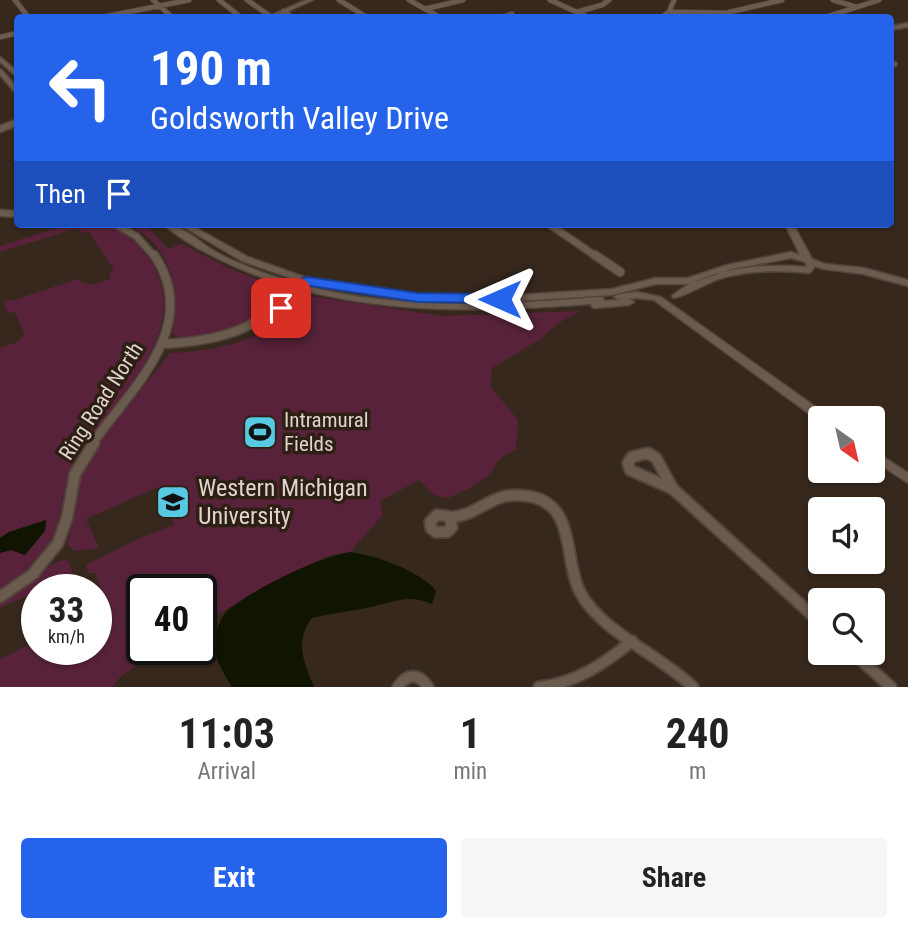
<!DOCTYPE html>
<style>
:root{--surface:#fff;--page:#f6f6f6;--text:#222;--muted:#767676;--accent:#2563eb}
body{margin:0;font-family:"Roboto Condensed",sans-serif;background:var(--page);color:var(--text);height:100vh;display:flex;flex-direction:column;font-size:26px;white-space:nowrap}
*{box-sizing:border-box;margin:0}
p{font-size:23px;color:var(--muted)}
.icon{flex:none;width:38px;height:38px;fill:none;stroke:currentColor;stroke-width:2;stroke-linecap:round;stroke-linejoin:round}
.map{position:relative;height:687px;overflow:hidden}
.panel{display:flex;flex-direction:column;background:var(--surface);flex:1}
.panel>*{flex:none}
.guide{position:absolute;left:14px;top:14px;width:880px;height:214px;border-radius:7px;box-shadow:0 2px 5px #0004;background:#2563eb;color:#fff;overflow:hidden}
.needle{width:46px;rotate:146deg}
.buttons{position:absolute;left:808px;top:406px;display:grid;gap:14px}
.buttons a{display:grid;place-items:center;width:77px;height:77px;border-radius:7px;background:var(--surface);box-shadow:0 2px 5px #0004;font-size:35px}
.speed{position:absolute;left:21px;top:574px;display:flex;gap:14px;font-size:35px;font-weight:700;text-align:center}
.speed>*{display:grid;place-content:center;width:91px;height:91px;border-radius:50%;background:var(--surface);box-shadow:0 2px 5px #0004;line-height:1}
.speed small{font-size:18px;font-weight:400}
.speed .limit{border:4px solid #111;border-radius:10px;background:#fff;color:#111}
.pin{position:absolute;display:grid;place-items:center;width:60px;height:60px;color:#fff;margin:-30px;border-radius:14px;box-shadow:0 4px 10px #0006}
.me{position:absolute;width:77px;margin:-38px;rotate:270deg;stroke-linejoin:round;filter:drop-shadow(0 0 5px #0008)}
.turn{display:flex;align-items:center;gap:24px;height:147px;padding:0 21px;font-size:32px}
.turn .icon{width:91px;height:91px;stroke-width:2.5}
.turn b{display:block;font-size:49px;line-height:60px}
.then{display:flex;align-items:center;height:66px;padding:0 21px;background:#0003;gap:14px;font-size:26px}
.eta{display:flex;justify-content:space-evenly;align-items:center;height:119px;text-align:center}
.eta b{font-size:42px;font-weight:700;line-height:49px}
.button{display:flex;gap:14px;margin-top:auto;padding:14px 21px}
.button a{flex:1;height:80px;border-radius:7px;background:var(--accent);color:#fff;font-size:28px;font-weight:700;line-height:80px;text-align:center}
.button a+a{background:var(--page);color:var(--text)}
.map>svg:first-child{display:block}
.green{fill:#58233a}
.water{fill:#101501}
.lines{fill:none;stroke-linecap:round;stroke-linejoin:round}
.minor-far3-casing{stroke:#50443b;stroke-width:6}
.minor-far2-casing{stroke:#50443b;stroke-width:9}
.minor-far1-casing{stroke:#50443b;stroke-width:11}
.minor-casing{stroke:#50443b;stroke-width:14}
.tertiary-casing{stroke:#50443b;stroke-width:3}
.minor-far3{stroke:#6b5a4e;stroke-width:4.5}
.minor-far2{stroke:#6b5a4e;stroke-width:6}
.minor-far1{stroke:#6b5a4e;stroke-width:8}
.minor{stroke:#6b5a4e;stroke-width:10}
.tertiary{fill:#6b5a4e;fill-rule:evenodd}
.route{fill:#2563eb;stroke:#184099;stroke-width:2}
.labels{text-anchor:middle;dominant-baseline:central;stroke-width:7;stroke-linejoin:round;paint-order:stroke}
.street-label{font-size:21px;fill:#dfd5ce;stroke:#2d1f14}
.poi-label{font-size:21px;fill:#dfd5ce;stroke:#2d1f14;text-anchor:start}
.near-poi-label{font-size:24px;fill:#dfd5ce;stroke:#2d1f14;text-anchor:start}
</style>
<div class="map">
<svg width="908" height="687" viewBox="0 0 908 687">
<rect width="100%" height="100%" fill="#37281d"/>
<path class="green" d="M 69,224 C 106,224 125,225 148,257 C 199,329 113,400 78,457 C 64,479 64,499 58,523 C 51,553 24,573 0,589 L 0,553 L 11,550 L 25,555 L 45,531 L 46,520 L 9,532 L 0,538 L 0,348 L 20,341 L 20,338 L 25,335 L 15,312 L 8,313 L 3,303 L 8,299 L 11,301 L 78,279 L 81,282 L 91,285 L 110,279 L 110,272 L 114,270 L 89,232 L 84,233 L 75,229 L 0,252 L 0,246 Z
M 128,224 L 145,224 L 168,249 L 182,244 L 226,267 L 290,292 C 259,317 220,344 176,337 L 172,332 C 182,289 170,245 128,224 Z
M 311,296 L 442,316 L 581,311 L 560,322 L 539,340 L 492,368 L 490,386 L 518,420 L 516,449 L 499,459 L 490,474 L 470,488 L 448,498 L 434,495 L 419,480 L 380,501 L 383,515 L 350,552 L 331,555 L 311,564 L 201,623 L 201,590 L 142,590 L 142,649 L 160,649 L 119,678 L 113,687 L 0,687 L 0,659 L 37,641 L 37,649 L 96,649 L 96,612 L 107,606 L 95,573 L 88,573 L 86,565 L 140,538 L 174,525 L 158,487 L 86,519 L 99,548 L 75,551 L 67,544 L 74,519 L 77,485 L 87,458 L 170,353 C 206,352 247,345 277,323 C 289,315 297,301 311,296 Z
M 64,560 L 69,562 L 75,581 L 72,582 L 69,577 L 0,608 L 0,604 C 19,593 46,563 64,560 Z"/>
<path class="water" d="M 46,520 L 45,531 L 25,555 L 11,550 L 0,553 L 0,538 L 9,532 Z
M 350,552 C 375,555 421,571 436,591 L 432,604 C 407,592 387,605 361,609 C 344,612 328,614 312,618 C 294,641 304,663 314,687 L 232,687 C 223,672 212,656 215,637 C 216,630 223,613 229,609 C 256,588 316,558 350,552 Z"/>
<g class="lines">
<g class="minor-far3-casing">
<path id="minor-far3" d="M 15,0 L 29,18
M 153,0 L 173,18
M 219,0 L 242,18
M 247,0 L 270,16
M 339,0 L 368,18
M 409,0 L 441,18
M 550,0 L 590,18
M 833,0 L 856,7
M 425,9 L 463,0
M 284,11 L 293,18
M 577,12 L 602,5 L 609,0
M 669,12 L 726,13 L 782,0
M 98,18 L 189,0
M 499,18 L 512,14
M 660,18 L 669,12 L 674,0
M 823,18 L 879,0
M 0,37 L 18,33
M 891,62 L 895,64 L 891,67"/>
</g>
<g class="minor-far2-casing">
<path id="minor-far2" d="M 0,129 L 18,122
M 0,213 L 18,214
M 115,224 L 136,236 L 155,257
M 549,224 L 597,257"/>
</g>
<g class="minor-far1-casing">
<path id="minor-far1" d="M 595,255 L 620,272
M 162,344 C 228,341 261,327 308,281
M 92,444 C 130,390 203,326 154,255"/>
</g>
<g class="minor-casing">
<path id="minor" d="M 648,453 L 656,458 L 673,489 L 630,470 L 628,463 L 632,457 Z
M 673,489 L 821,623
M 450,518 L 452,527 L 447,532 L 436,532 L 431,528 L 430,522 L 437,515 C 442,515 447,517 453,517 C 483,514 492,488 533,497 C 576,507 564,562 580,592 C 601,632 660,655 693,687
M 0,597 L 33,574 L 58,543 L 67,518 L 75,474 L 94,443
M 853,653 L 891,687
M 398,687 C 407,673 419,673 428,687
M 539,687 C 576,683 604,664 632,641"/>
</g>
<g class="tertiary-casing">
<path id="tertiary" d="M 306,0 L 313,0 L 273,18 L 265,18 Z
M 908,23 L 908,27 L 891,30 L 891,26 Z
M 0,57 L 18,72 L 18,78 L 0,62 Z
M 0,69 L 2,70 L 18,89 L 18,96 L 0,75 Z
M 163,224 C 181,224 198,241 214,251 C 230,260 250,268 267,274 C 373,312 490,306 600,297 L 603,298 L 604,301 L 629,299 L 634,302 L 629,305 L 595,308 L 592,307 L 591,304 C 473,313 347,316 236,267 C 211,256 184,242 163,224 Z
M 179,224 L 189,224 L 248,257 L 310,279 L 417,294 L 500,296 L 612,289 L 656,278 L 688,278 L 727,265 L 791,252 L 800,255 L 785,224 L 793,224 L 812,259 L 825,264 L 864,268 L 908,280 L 908,286 L 863,274 L 824,269 L 815,266 L 811,272 L 808,273 C 779,270 748,270 719,279 C 707,283 682,298 673,298 L 672,296 C 704,268 765,263 806,267 L 807,266 L 805,262 L 791,258 L 732,269 L 689,284 L 656,284 L 612,295 L 500,302 L 417,300 L 305,283 L 242,261 Z
M 637,292 L 661,297 L 827,415 L 828,418 L 821,418 L 821,421 L 819,421 L 654,300 L 637,298 L 619,300 L 614,297 L 619,294 Z
M 873,450 L 908,473 L 908,483 L 873,460 Z"/>
</g>
<use href="#minor-far3" class="minor-far3"/>
<use href="#minor-far2" class="minor-far2"/>
<use href="#minor-far1" class="minor-far1"/>
<use href="#minor" class="minor"/>
<use href="#tertiary" class="tertiary"/>
</g>
<path class="route" d="M 308,277 L 418,293 L 500,294 L 508,299 L 500,303 L 418,302 L 311,286 L 286,311 L 275,311 L 273,308 L 275,305 L 303,278 Z"/>
<defs>
<g id="stadium-square" transform="scale(1.75)"><rect x="-9" y="-9" width="18" height="18" rx="4" fill="#57c9e3" stroke="#2d1f14"/><path d="M0-5a6.5 5 0 1 0 0 10a6.5 5 0 1 0 0-10ZM-3.5-1.8h7v3.6h-7Z" fill="#111"/></g>
<g id="university-square" transform="scale(1.75)"><rect x="-9" y="-9" width="18" height="18" rx="4" fill="#57c9e3" stroke="#2d1f14"/><path d="M0-5L7-2L0 1L-7-2ZM-4 1L0 2.5L4 1V4Q0 6-4 4Z" fill="#111"/></g>
</defs>
<g fill-rule="evenodd">
<use href="#stadium-square" x="260" y="432"/>
<use href="#university-square" x="173" y="502"/>
</g>
<g class="labels">
<g class="street-label">
<text transform="translate(101 401) rotate(-57)">Ring Road North</text>
</g>
<g class="poi-label">
<text x="284" y="420">Intramural<tspan x="284" dy="24">Fields</tspan></text>
</g>
<g class="near-poi-label">
<text x="198" y="488">Western Michigan<tspan x="198" dy="28">University</tspan></text>
</g>
</g>
</svg>
<div class="buttons">
<a><svg class="needle" viewBox="-14 -14 28 28"><path d="M0-13l5 13h-10z" fill="#e53935"/><path d="M0 13l5-13h-10z" fill="#767676"/></svg></a>
<a><svg class="icon" aria-label="sound" viewBox="0 0 24 24"><path d="M4 9h4l5-4v14l-5-4H4zM17 9q2 3 0 6"/></svg></a>
<a><svg class="icon" aria-label="search" viewBox="0 0 24 24"><circle cx="10" cy="10" r="6"/><path d="M15 15l6 6"/></svg></a>
</div>
<div class="speed"><div>33<small>km/h</small></div><div class="limit">40</div></div>
<div class="pin" style="left:281px;top:308px;background:#d93025"><svg class="icon" aria-label="arrive" viewBox="0 0 24 24"><path d="M6 21V4h12l-3 4 3 4H6"/></svg></div>
<svg class="me" style="left:500px;top:299px" viewBox="-20 -20 40 40"><path d="M0-17L14 15 0 8-14 15z" fill="#2563eb" stroke="#fff" stroke-width="4"/></svg>
<div class="guide">
<div class="turn"><svg class="icon" aria-label="left" viewBox="0 0 24 24"><path d="M17 20v-9H6M10 6l-5 5 5 5"/></svg><div><b>190 m</b>Goldsworth Valley Drive</div></div>
<div class="then">Then<svg class="icon" aria-label="arrive" viewBox="0 0 24 24"><path d="M6 21V4h12l-3 4 3 4H6"/></svg></div>
</div>
</div>
<section class="panel">
<div class="eta">
<div><b>11:03</b><p>Arrival</p></div>
<div><b>1</b><p>min</p></div>
<div><b>240</b><p>m</p></div>
</div>
<div class="button"><a>Exit</a><a>Share</a></div>
</section>
